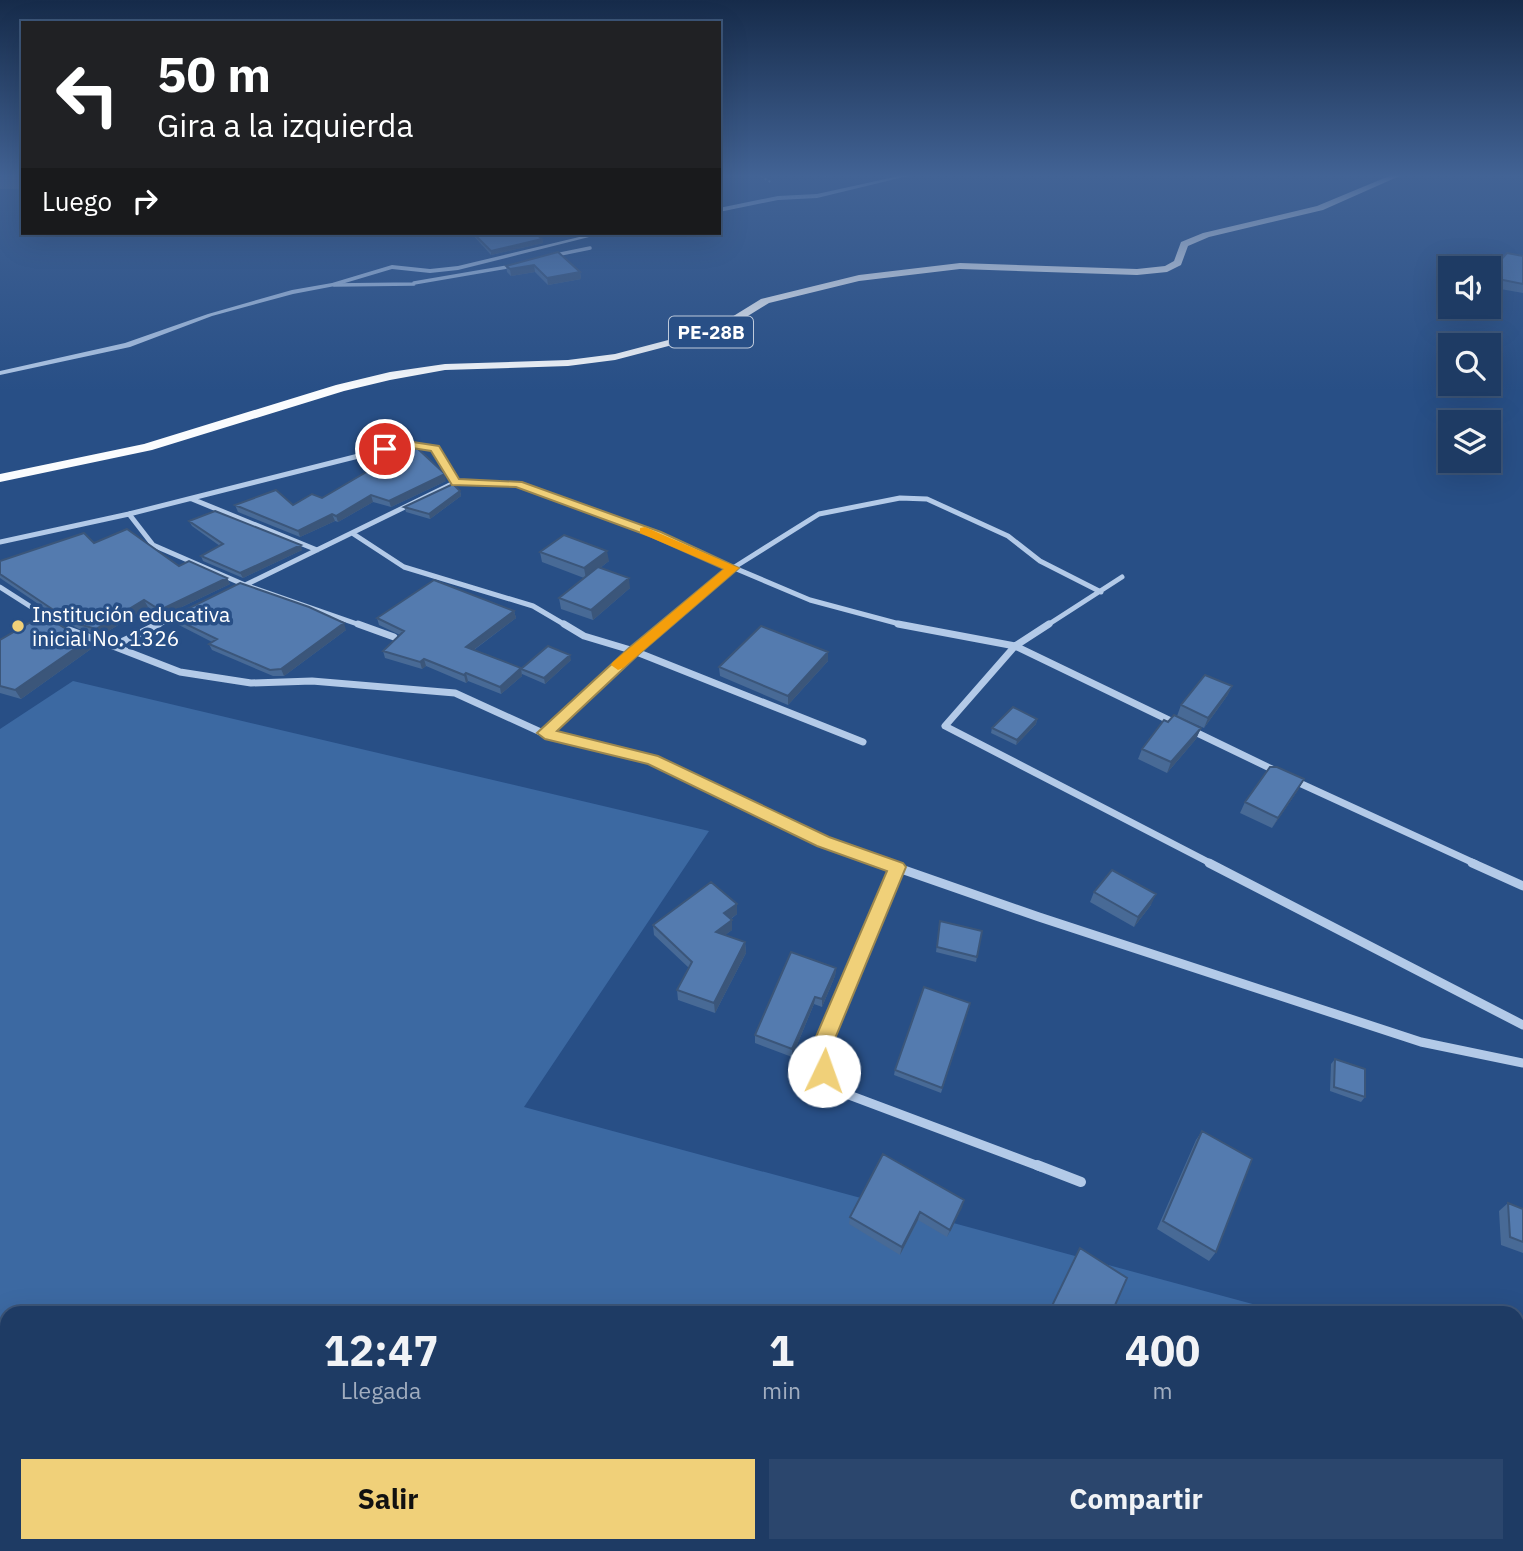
<!DOCTYPE html>
<html lang="es">
<meta charset="utf-8">
<style>
:root{--surface:#1e3b64;--page:#2b466d;--text:#f1f3f6;--muted:#a1adbf;--line:#3c5578;--accent:#f0d079}
body{margin:0;font-family:"IBM Plex Sans",sans-serif;background:var(--page);color:var(--text);height:100vh;display:flex;flex-direction:column;font-size:26px;white-space:nowrap}
*{box-sizing:border-box;margin:0}
p{font-size:23px;color:var(--muted)}
.icon{flex:none;width:38px;height:38px;fill:none;stroke:currentColor;stroke-width:2;stroke-linecap:round;stroke-linejoin:round}
.map{position:relative;flex:1;overflow:hidden}
.panel{position:absolute;left:0px;top:1306px;width:1524px;height:247px;display:flex;flex-direction:column;background:var(--surface);border-radius:21px 21px 0 0;box-shadow:0 7px 28px #0002,0 0 0 2px var(--line)}
.panel>*{flex:none}
.banner{position:absolute;left:21px;top:21px;width:700px;height:214px;border-radius:0px;box-shadow:0 7px 28px #0002,0 0 0 2px var(--line);background:#202124;color:#fff;overflow:hidden}
.buttons{position:absolute;left:1438px;top:256px;display:grid;gap:14px}
.buttons a{display:grid;place-items:center;width:63px;height:63px;border-radius:0px;background:var(--surface);box-shadow:0 7px 28px #0002,0 0 0 2px var(--line);font-size:35px}
.pin{position:absolute;display:grid;place-items:center;width:60px;height:60px;color:#fff;margin:-30px;border:4px solid #fff;border-radius:50%;box-shadow:0 2px 7px #0007}
.me{position:absolute;width:77px;margin:-38px;rotate:3deg;stroke-linejoin:round;filter:drop-shadow(0 0 5px #0008)}
.turn{display:flex;align-items:center;gap:24px;height:147px;padding:0 21px;font-size:32px}
.turn .icon{width:91px;height:91px;stroke-width:2.5}
.turn b{display:block;font-size:49px;line-height:60px}
.then{display:flex;align-items:center;height:66px;padding:0 21px;background:#0003;gap:14px;font-size:26px}
.eta{display:flex;justify-content:space-evenly;align-items:center;height:119px;text-align:center}
.eta b{font-size:42px;font-weight:700;line-height:49px}
.primary-button{display:flex;gap:14px;margin-top:auto;padding:14px 21px}
.primary-button a{flex:1;height:80px;border-radius:0px;background:var(--accent);color:#111;font-size:28px;font-weight:700;line-height:80px;text-align:center}
.primary-button a+a{background:var(--page);color:var(--text)}
.map>svg:first-child{display:block}
.green{fill:#3c69a2}
.lines{fill:none;stroke-linecap:round;stroke-linejoin:round}
.river{fill:#4e6a91;fill-rule:evenodd}
.path{stroke:#b3cae8;stroke-width:2;stroke-dasharray:2 2.5;stroke-linecap:butt}
.minor-far4{stroke:#b3cae8;stroke-width:3.5}
.minor-far3{stroke:#b3cae8;stroke-width:5}
.minor-far2{stroke:#b3cae8;stroke-width:7}
.minor-far1{stroke:#b3cae8;stroke-width:9}
.minor{stroke:#b3cae8;stroke-width:10}
.tertiary{fill:#b3cae8;fill-rule:evenodd}
.trunk{fill:#fafcfe;fill-rule:evenodd}
.wall{fill:#486a96}
.shaded-wall{fill:#3b567a}
.building{fill:#547baf;stroke:#3b567a;stroke-width:2}
.route{fill:#f0d079;stroke:#9c874f;stroke-width:2}
.slow{fill:#f59e0b}
.poi-dot{fill:#f0d079;stroke:#284f86;stroke-width:2.5}
.labels{text-anchor:middle;dominant-baseline:central;stroke-width:7;stroke-linejoin:round;paint-order:stroke}
.shield{fill:#284f86;stroke:#becadb;stroke-width:2}
.shield-label{font-size:19px;font-weight:bold;fill:#fff}
.poi-label{font-size:21px;fill:#fff;stroke:#284f86;text-anchor:start}
</style>
<div class="map">
<svg width="1523" height="1551" viewBox="0 0 1523 1551">
<rect width="100%" height="100%" fill="#284f86"/>
<path class="green" d="M 73,681 L 709,831 L 524,1107 L 1282,1312 L 7,1312 L 7,1438 L 0,1439 L 0,729 Z
M 1517,1376 L 1523,1378 L 1523,1551 L 481,1551 L 476,1545 L 1517,1545 Z"/>
<g class="lines">
<path class="river" d="M 0,177 L 23,177 L 23,189 L 0,189 Z"/>
<path class="path" d="M 757,174 L 772,183
M 797,174 L 828,176"/>
<path class="minor-far4" d="M 551,256 L 590,248
M 414,283 L 513,266
M 334,285 L 414,284"/>
<path class="minor-far3" d="M 456,482 L 518,484 L 656,535 L 810,600 L 907,626
M 192,499 L 317,550
M 129,514 L 153,545 L 245,585 L 363,626
M 352,533 L 404,567 L 533,606 L 567,626
M 0,542 L 129,514 L 406,444 L 435,449 L 456,482 L 239,588
M 0,587 L 50,619
M 155,626 L 181,614
M 664,626 L 733,568 L 819,514 L 900,498 L 927,499 L 1008,536 L 1040,561 L 1101,592
M 1046,626 L 1122,577"/>
<path class="minor-far2" d="M 159,624 L 113,646 L 180,672 L 251,683 L 312,681 L 455,693 L 545,734 L 653,760 L 823,841 L 889,864
M 358,624 L 394,637
M 564,624 L 584,636 L 634,651 L 863,742
M 898,624 L 1015,646 L 1177,724
M 1049,624 L 1015,646 L 945,726 L 1212,864
M 69,630 L 113,646
M 1191,730 L 1278,772
M 545,734 L 666,624
M 1295,781 L 1476,864"/>
<path class="minor-far1" d="M 884,863 L 1039,917 L 1421,1042 L 1523,1063
M 1209,863 L 1523,1025
M 1472,863 L 1523,886
M 897,867 L 819,1053 L 824,1071 L 841,1092 L 1041,1167"/>
<path class="minor" d="M 1037,1165 L 1081,1182"/>
<path class="tertiary" d="M 908,174 L 916,174 L 817,198 L 778,200 L 719,212 L 719,208 L 778,196 L 817,194 Z
M 596,233 L 605,233 L 458,270 L 430,273 L 392,269 L 335,286 L 293,294 L 212,316 L 130,347 L 0,375 L 0,371 L 125,343 L 208,314 L 292,290 L 332,283 L 392,265 L 430,269 L 458,266 Z"/>
<path class="trunk" d="M 1394,174 L 1404,174 L 1323,210 L 1209,237 L 1188,246 L 1181,265 L 1167,272 L 1137,275 L 960,269 L 859,281 L 769,303 L 722,332 L 615,360 L 568,366 L 445,370 L 390,380 L 344,391 L 152,450 L 0,482 L 0,474 L 144,444 L 336,385 L 390,372 L 445,364 L 568,360 L 615,354 L 714,328 L 761,299 L 859,275 L 960,263 L 1137,269 L 1165,266 L 1174,261 L 1181,242 L 1203,233 L 1317,206 Z"/>
</g>
<path class="wall" d="M 471,233 L 535,233 L 542,239 L 543,243 L 491,255 Z
M 558,252 L 580,272 L 581,279 L 548,285 L 535,272 L 511,276 L 507,272 L 506,266 Z
M 1523,256 L 1523,293 L 1489,287 L 1499,262 Z
M 446,481 L 391,507 L 373,502 L 338,522 L 335,521 L 300,537 L 238,512 L 235,505 L 293,505 L 322,498 Z
M 460,491 L 461,496 L 430,519 L 406,512 L 404,507 Z
M 189,521 L 302,550 L 243,578 L 203,561 L 201,556 L 220,546 L 192,526 Z
M 94,543 L 227,578 L 230,584 L 163,616 L 148,607 L 100,636 L 79,629 L 59,618 L 0,578 L 0,561 Z
M 540,552 L 609,561 L 600,568 L 630,588 L 593,620 L 561,609 L 559,598 L 584,578 L 542,562 Z
M 514,611 L 516,618 L 474,650 L 521,668 L 571,660 L 545,684 L 522,674 L 522,676 L 501,694 L 468,681 L 466,683 L 426,666 L 422,669 L 385,658 L 383,651 L 400,635 L 379,625 L 377,618 Z
M 171,617 L 346,630 L 284,676 L 273,676 L 212,650 L 209,644 L 212,642 L 175,623 Z
M 0,640 L 91,649 L 21,699 L 0,693 Z
M 828,652 L 828,661 L 788,705 L 720,676 L 719,667 Z
M 1232,686 L 1227,696 L 1204,728 L 1177,716 L 1181,705 Z
M 1037,719 L 1036,724 L 1016,745 L 991,733 L 992,728 Z
M 1168,722 L 1201,728 L 1196,739 L 1167,773 L 1138,759 L 1142,749 Z
M 1304,779 L 1298,790 L 1272,828 L 1240,813 L 1245,802 Z
M 1094,892 L 1151,905 L 1134,927 L 1090,902 Z
M 737,904 L 737,914 L 731,919 L 732,920 L 732,930 L 725,935 L 745,942 L 746,953 L 715,1013 L 678,1000 L 677,990 L 689,968 L 654,935 L 653,925 Z
M 940,921 L 982,931 L 976,962 L 936,952 Z
M 836,968 L 835,976 L 822,1007 L 814,1004 L 792,1057 L 755,1043 L 755,1035 Z
M 970,1003 L 941,1093 L 894,1075 L 895,1070 Z
M 1335,1059 L 1365,1097 L 1361,1102 L 1330,1091 L 1331,1064 Z
M 1202,1131 L 1216,1252 L 1209,1261 L 1157,1229 L 1196,1140 Z
M 964,1200 L 947,1237 L 918,1220 L 900,1255 L 849,1224 L 850,1217 Z
M 1508,1203 L 1523,1209 L 1523,1253 L 1501,1245 L 1499,1211 Z
M 217,1545 L 364,1545 L 363,1547 L 282,1550 Z"/>
<path class="shaded-wall" d="M 542,239 L 543,243 L 491,255 L 491,251 Z
M 534,265 L 535,272 L 511,276 L 510,269 Z
M 580,272 L 581,279 L 548,285 L 547,278 Z
M 445,474 L 446,481 L 391,507 L 389,501 Z
M 460,491 L 461,496 L 430,519 L 429,514 Z
M 371,495 L 373,502 L 338,522 L 336,516 Z
M 332,514 L 335,521 L 300,537 L 298,531 Z
M 301,545 L 302,550 L 243,578 L 240,573 Z
M 607,551 L 609,561 L 586,579 L 584,568 Z
M 227,578 L 230,584 L 163,616 L 160,610 Z
M 629,578 L 630,588 L 593,620 L 591,610 Z
M 144,600 L 148,607 L 100,636 L 96,629 Z
M 514,611 L 516,618 L 468,654 L 466,647 Z
M 344,623 L 346,630 L 284,676 L 281,669 Z
M 86,641 L 91,649 L 21,699 L 15,690 Z
M 828,652 L 828,661 L 788,705 L 788,696 Z
M 570,655 L 571,660 L 545,684 L 544,678 Z
M 424,659 L 426,666 L 422,669 L 420,662 Z
M 521,668 L 522,676 L 501,694 L 500,687 Z
M 466,673 L 468,681 L 466,683 L 464,675 Z
M 1232,686 L 1227,696 L 1204,728 L 1208,718 Z
M 1037,719 L 1036,724 L 1016,745 L 1017,740 Z
M 1201,728 L 1196,739 L 1167,773 L 1171,762 Z
M 1304,779 L 1298,790 L 1272,828 L 1278,818 Z
M 1156,894 L 1151,905 L 1134,927 L 1138,917 Z
M 737,904 L 737,914 L 725,923 L 724,913 Z
M 732,920 L 732,930 L 716,942 L 716,932 Z
M 745,942 L 746,953 L 715,1013 L 714,1003 Z
M 836,968 L 835,976 L 822,1007 L 822,999 Z
M 815,997 L 814,1004 L 792,1057 L 792,1049 Z
M 964,1200 L 962,1208 L 947,1237 L 950,1230 Z
M 920,1212 L 918,1220 L 900,1255 L 902,1247 Z
M 510,1545 L 518,1545 L 517,1551 L 509,1551 Z
M 275,1546 L 282,1550 L 282,1551 L 273,1551 Z"/>
<path class="building" d="M 473,233 L 535,233 L 542,239 L 491,251 Z
M 558,252 L 580,272 L 547,278 L 534,265 L 510,269 L 506,266 Z
M 1507,253 L 1523,256 L 1523,284 L 1493,278 L 1499,262 Z
M 417,448 L 445,474 L 389,501 L 371,495 L 336,516 L 332,514 L 298,531 L 235,505 L 276,490 L 293,505 L 312,494 L 322,498 L 392,457 Z
M 453,484 L 460,491 L 429,514 L 404,507 Z
M 215,511 L 301,545 L 240,573 L 201,556 L 223,544 L 189,521 Z
M 127,529 L 179,566 L 189,561 L 227,578 L 160,610 L 144,600 L 96,629 L 75,623 L 55,611 L 0,574 L 0,561 L 84,533 L 94,543 Z
M 564,535 L 607,551 L 584,568 L 540,552 Z
M 598,567 L 629,578 L 591,610 L 559,598 Z
M 434,580 L 514,611 L 466,647 L 521,668 L 500,687 L 466,673 L 464,675 L 424,659 L 420,662 L 383,651 L 404,631 L 377,618 Z
M 240,583 L 309,607 L 344,623 L 281,669 L 270,670 L 209,644 L 217,639 L 171,617 Z
M 43,615 L 86,641 L 15,690 L 0,686 L 0,640 Z
M 761,626 L 828,652 L 788,696 L 719,667 Z
M 548,646 L 570,655 L 544,678 L 521,669 Z
M 1205,675 L 1232,686 L 1208,718 L 1181,705 Z
M 1013,707 L 1037,719 L 1017,740 L 992,728 Z
M 1174,715 L 1201,728 L 1171,762 L 1142,749 L 1164,720 L 1168,722 Z
M 1270,767 L 1277,767 L 1304,779 L 1278,818 L 1245,802 Z
M 1112,870 L 1156,894 L 1138,917 L 1094,892 Z
M 711,882 L 737,904 L 724,913 L 732,920 L 716,932 L 745,942 L 714,1003 L 677,990 L 692,962 L 653,925 Z
M 940,921 L 982,931 L 977,957 L 937,947 Z
M 791,952 L 836,968 L 822,999 L 815,997 L 792,1049 L 755,1035 Z
M 924,987 L 970,1003 L 942,1088 L 895,1070 Z
M 1335,1059 L 1365,1069 L 1365,1097 L 1334,1087 Z
M 1202,1131 L 1252,1159 L 1216,1252 L 1163,1221 Z
M 883,1154 L 964,1200 L 950,1230 L 920,1212 L 902,1247 L 850,1217 Z
M 1508,1203 L 1523,1209 L 1523,1242 L 1510,1237 Z
M 1080,1248 L 1127,1278 L 1112,1312 L 1049,1312 Z
M 217,1545 L 298,1545 L 275,1546 L 273,1551 L 216,1551 Z
M 400,1545 L 510,1545 L 509,1551 L 399,1551 Z"/>
<linearGradient id="sky" x2="0" y2="1"><stop stop-color="#162b4a"/><stop offset="0.45" stop-color="#426395"/><stop offset="1" stop-color="#426395" stop-opacity="0"/></linearGradient>
<rect width="1523" height="391" fill="url(#sky)"/>
<path class="route" d="M 406,441 L 439,446 L 459,479 L 522,482 L 661,532 L 739,568 L 639,654 L 557,731 L 658,756 L 829,837 L 903,863 L 906,867 L 829,1053 L 834,1071 L 831,1078 L 824,1080 L 817,1078 L 809,1053 L 887,871 L 817,846 L 648,764 L 545,739 L 537,733 L 629,648 L 724,569 L 652,537 L 516,487 L 452,485 L 431,451 L 406,447 L 385,453 L 379,449 Z"/>
<path class="slow" d="M 645,527 L 739,568 L 623,668 L 618,670 L 611,665 L 613,662 L 724,569 L 640,533 L 640,528 Z"/>
<circle class="poi-dot" cx="18" cy="626" r="7"/>
<g class="labels">
<rect class="shield" x="669" y="316.5" width="84" height="31" rx="5"/>
<g class="shield-label">
<text x="711" y="332">PE-28B</text>
</g>
<g class="poi-label">
<text x="32" y="614">Institución educativa<tspan x="32" dy="24">inicial No. 1326</tspan></text>
</g>
</g>
</svg>
<div class="buttons">
<a><svg class="icon" aria-label="sound" viewBox="0 0 24 24"><path d="M4 9h4l5-4v14l-5-4H4zM17 9q2 3 0 6"/></svg></a>
<a><svg class="icon" aria-label="search" viewBox="0 0 24 24"><circle cx="10" cy="10" r="6"/><path d="M15 15l6 6"/></svg></a>
<a><svg class="icon" aria-label="layers" viewBox="0 0 24 24"><path d="M12 4l9 5-9 5-9-5zM3 14l9 5 9-5"/></svg></a>
</div>
<div class="pin" style="left:385px;top:449px;background:#d93025"><svg class="icon" aria-label="arrive" viewBox="0 0 24 24"><path d="M6 21V4h12l-3 4 3 4H6"/></svg></div>
<svg class="me" style="left:824px;top:1071px" viewBox="-20 -20 40 40"><circle r="19" fill="#fff"/><path d="M0-13L10 11 0 6-10 11z" fill="#f0d079"/></svg>
<div class="banner">
<div class="turn"><svg class="icon" aria-label="left" viewBox="0 0 24 24"><path d="M17 20v-9H6M10 6l-5 5 5 5"/></svg><div><b>50 m</b>Gira a la izquierda</div></div>
<div class="then">Luego<svg class="icon" aria-label="right" viewBox="0 0 24 24"><path d="M7 20v-9h11M14 6l5 5-5 5"/></svg></div>
</div>
<section class="panel">
<div class="eta">
<div><b>12:47</b><p>Llegada</p></div>
<div><b>1</b><p>min</p></div>
<div><b>400</b><p>m</p></div>
</div>
<div class="primary-button"><a>Salir</a><a>Compartir</a></div>
</section>
</div>
